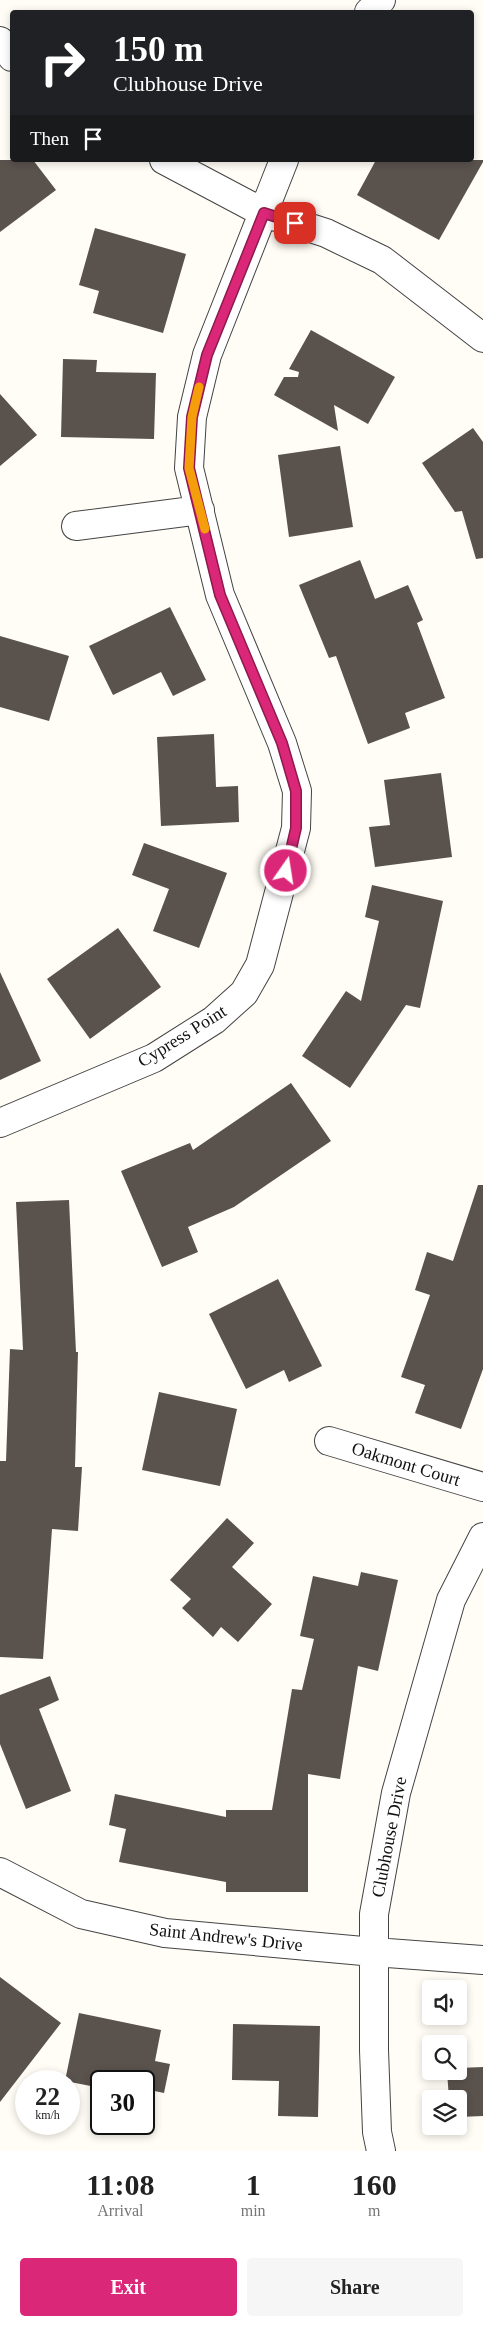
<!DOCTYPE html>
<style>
:root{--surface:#fff;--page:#f6f6f6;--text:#222;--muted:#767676;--accent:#db2777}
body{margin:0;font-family:Georgia,serif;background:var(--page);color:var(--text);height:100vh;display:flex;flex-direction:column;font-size:19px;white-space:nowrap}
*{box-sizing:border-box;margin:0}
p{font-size:16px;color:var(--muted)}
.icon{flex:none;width:28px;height:28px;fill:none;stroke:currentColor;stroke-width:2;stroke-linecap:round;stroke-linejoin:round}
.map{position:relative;height:2151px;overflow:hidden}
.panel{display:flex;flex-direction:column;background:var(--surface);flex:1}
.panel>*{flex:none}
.banner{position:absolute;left:10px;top:10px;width:464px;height:152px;border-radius:5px;box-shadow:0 2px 8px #0003;background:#202124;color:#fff;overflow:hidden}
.tools{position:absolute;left:422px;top:1980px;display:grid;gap:10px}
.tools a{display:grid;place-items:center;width:45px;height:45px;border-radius:5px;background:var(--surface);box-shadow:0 2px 8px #0003;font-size:25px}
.speed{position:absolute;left:15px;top:2070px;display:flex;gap:10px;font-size:25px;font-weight:700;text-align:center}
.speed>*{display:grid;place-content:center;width:65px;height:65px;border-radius:50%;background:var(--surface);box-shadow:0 2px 8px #0003;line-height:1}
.speed small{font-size:12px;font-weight:400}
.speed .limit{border:2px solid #111;border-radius:8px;background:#fff;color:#111}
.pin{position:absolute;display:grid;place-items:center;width:42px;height:42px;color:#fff;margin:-21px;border-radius:10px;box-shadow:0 2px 8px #0006}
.me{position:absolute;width:55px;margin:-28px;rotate:13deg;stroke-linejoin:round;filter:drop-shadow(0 0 4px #0008)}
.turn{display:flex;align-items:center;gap:18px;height:105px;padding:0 20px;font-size:22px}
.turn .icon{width:65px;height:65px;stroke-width:2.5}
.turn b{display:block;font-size:35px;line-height:42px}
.then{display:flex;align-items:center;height:48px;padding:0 20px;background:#0003;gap:10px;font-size:19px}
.eta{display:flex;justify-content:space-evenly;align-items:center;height:85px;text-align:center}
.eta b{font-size:30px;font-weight:600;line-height:35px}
.primary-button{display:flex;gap:10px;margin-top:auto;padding:10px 20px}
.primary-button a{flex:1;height:58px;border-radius:5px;background:var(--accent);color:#fff;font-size:20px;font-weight:600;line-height:58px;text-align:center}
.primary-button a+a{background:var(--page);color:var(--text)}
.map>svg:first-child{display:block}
.building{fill:#5a524d}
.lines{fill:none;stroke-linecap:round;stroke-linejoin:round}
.minor-casing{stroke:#444;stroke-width:30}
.minor{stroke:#fff;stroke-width:28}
.route-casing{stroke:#8e194d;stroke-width:12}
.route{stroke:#db2777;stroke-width:9}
.slow{stroke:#f59e0b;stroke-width:9}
.labels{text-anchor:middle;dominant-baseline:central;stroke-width:5;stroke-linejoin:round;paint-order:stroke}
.street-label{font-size:18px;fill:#111;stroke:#fff}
</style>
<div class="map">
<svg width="483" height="2151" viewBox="0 0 483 2151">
<rect width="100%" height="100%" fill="#fffdf5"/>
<path class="building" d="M 0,160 L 33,160 L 56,190 L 0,232 Z
M 376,160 L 483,160 L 483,162 L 439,240 L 357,195 Z
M 95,228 L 186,254 L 163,333 L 93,313 L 99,291 L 79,285 Z
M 311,330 L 395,377 L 368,424 L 334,405 L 338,431 L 274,395 L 284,377 L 298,377 L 299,372 L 289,369 Z
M 63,359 L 97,360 L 96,372 L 156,373 L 154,439 L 61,437 Z
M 0,394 L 37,435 L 0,466 Z
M 473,428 L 483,442 L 483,558 L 476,559 L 462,511 L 455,512 L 422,463 Z
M 340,446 L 353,527 L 289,537 L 278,455 Z
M 360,560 L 375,599 L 408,585 L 423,620 L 417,623 L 445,698 L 405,713 L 410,728 L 368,744 L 336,656 L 329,658 L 299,585 Z
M 170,607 L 206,680 L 173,696 L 161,672 L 113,695 L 89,646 Z
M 0,636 L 69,656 L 49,721 L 0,707 Z
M 214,734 L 216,787 L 238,786 L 239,822 L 161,826 L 157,737 Z
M 441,773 L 452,857 L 375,867 L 369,827 L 390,825 L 384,780 Z
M 144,843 L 227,873 L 199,948 L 153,931 L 169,889 L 132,875 Z
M 372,885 L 443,901 L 420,1008 L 406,1005 L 350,1088 L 302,1056 L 346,991 L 361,1001 L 379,921 L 365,917 Z
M 118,928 L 161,987 L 90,1039 L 47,979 Z
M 0,972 L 41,1061 L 0,1080 Z
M 291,1083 L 331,1141 L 234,1207 L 188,1227 L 198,1252 L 162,1267 L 121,1171 L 190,1143 L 193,1150 Z
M 478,1185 L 483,1185 L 483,1369 L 461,1429 L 415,1413 L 425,1385 L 401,1377 L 430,1295 L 415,1290 L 427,1252 L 453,1261 Z
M 69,1200 L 76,1352 L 78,1352 L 75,1467 L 82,1467 L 78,1531 L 52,1529 L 43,1659 L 0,1657 L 0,1461 L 6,1461 L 10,1349 L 23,1350 L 16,1202 Z
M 278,1279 L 322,1366 L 289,1382 L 284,1370 L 246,1389 L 209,1314 Z
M 159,1392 L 237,1409 L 220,1486 L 142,1470 Z
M 227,1518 L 254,1543 L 232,1567 L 272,1604 L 238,1642 L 221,1627 L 213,1637 L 182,1608 L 191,1599 L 170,1580 Z
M 361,1572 L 398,1580 L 378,1671 L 358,1666 L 340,1779 L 308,1774 L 308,1892 L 226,1892 L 226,1882 L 119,1862 L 126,1829 L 109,1825 L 115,1794 L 226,1817 L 226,1810 L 272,1810 L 292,1689 L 302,1690 L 314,1639 L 300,1636 L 313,1576 L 358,1586 Z
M 50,1676 L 59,1700 L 39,1709 L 71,1791 L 26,1809 L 0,1744 L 0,1695 Z
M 0,1977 L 61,2023 L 0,2102 Z
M 79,2013 L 161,2030 L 155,2061 L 170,2064 L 164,2093 L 145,2089 L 144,2095 L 144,2081 L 101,2081 L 101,2088 L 65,2081 Z
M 233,2024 L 320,2026 L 318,2117 L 278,2116 L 279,2081 L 232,2080 Z
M 483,2067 L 483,2116 L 459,2117 L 459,2099 L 449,2099 L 447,2071 L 459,2071 L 459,2068 Z"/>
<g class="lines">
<g class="minor-casing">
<path id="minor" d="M 369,12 L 381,0
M 0,41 L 12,57
M 164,160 L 264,213 L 326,233 L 382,260 L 483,338
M 76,526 L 200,510
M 0,1123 L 154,1058 L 214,1020 L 244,993 L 260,965 L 296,828 L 297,791 L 282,743 L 220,595 L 189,468 L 192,417 L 207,355 L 284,160
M 329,1441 L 483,1487
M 0,1872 L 81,1914 L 165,1933 L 374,1952 L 483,1960
M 381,2151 L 377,2132 L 374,2050 L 374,1914 L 396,1793 L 451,1600 L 483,1537"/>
</g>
<use href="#minor" class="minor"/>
</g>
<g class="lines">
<g class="route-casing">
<path id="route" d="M 286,871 L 296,828 L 296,791 L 282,743 L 220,595 L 189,468 L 192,417 L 207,355 L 264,213 L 295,223"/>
</g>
<use href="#route" class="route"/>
<path class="slow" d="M 199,387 L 192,417 L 189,468 L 205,529"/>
</g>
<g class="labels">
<g class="street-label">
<text transform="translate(182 1036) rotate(-32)">Cypress Point</text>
<text transform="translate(406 1464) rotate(17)">Oakmont Court</text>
<text transform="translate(389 1837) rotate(-79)">Clubhouse Drive</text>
<text transform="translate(226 1937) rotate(6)">Saint Andrew's Drive</text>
</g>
</g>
</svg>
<div class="tools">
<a><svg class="icon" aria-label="sound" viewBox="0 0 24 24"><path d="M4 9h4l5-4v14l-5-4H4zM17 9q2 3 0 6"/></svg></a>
<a><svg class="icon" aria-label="search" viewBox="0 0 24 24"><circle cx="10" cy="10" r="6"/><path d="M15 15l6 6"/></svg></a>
<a><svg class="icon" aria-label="layers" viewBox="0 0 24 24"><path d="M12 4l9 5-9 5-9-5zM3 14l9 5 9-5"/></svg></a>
</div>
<div class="speed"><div>22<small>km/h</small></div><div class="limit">30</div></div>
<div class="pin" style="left:295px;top:223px;background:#d93025"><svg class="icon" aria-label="arrive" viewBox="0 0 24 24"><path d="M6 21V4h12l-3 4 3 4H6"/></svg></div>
<svg class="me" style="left:286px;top:871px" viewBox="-20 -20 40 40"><circle r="17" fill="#db2777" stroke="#fff" stroke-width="3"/><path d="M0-11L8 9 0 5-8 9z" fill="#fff"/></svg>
<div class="banner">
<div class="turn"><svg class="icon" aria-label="right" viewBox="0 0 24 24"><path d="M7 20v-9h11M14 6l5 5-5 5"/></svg><div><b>150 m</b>Clubhouse Drive</div></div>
<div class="then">Then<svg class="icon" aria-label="arrive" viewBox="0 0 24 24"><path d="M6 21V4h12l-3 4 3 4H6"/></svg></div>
</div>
</div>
<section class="panel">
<div class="eta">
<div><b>11:08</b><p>Arrival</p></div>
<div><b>1</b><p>min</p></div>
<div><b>160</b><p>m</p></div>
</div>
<div class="primary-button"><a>Exit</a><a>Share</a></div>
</section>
